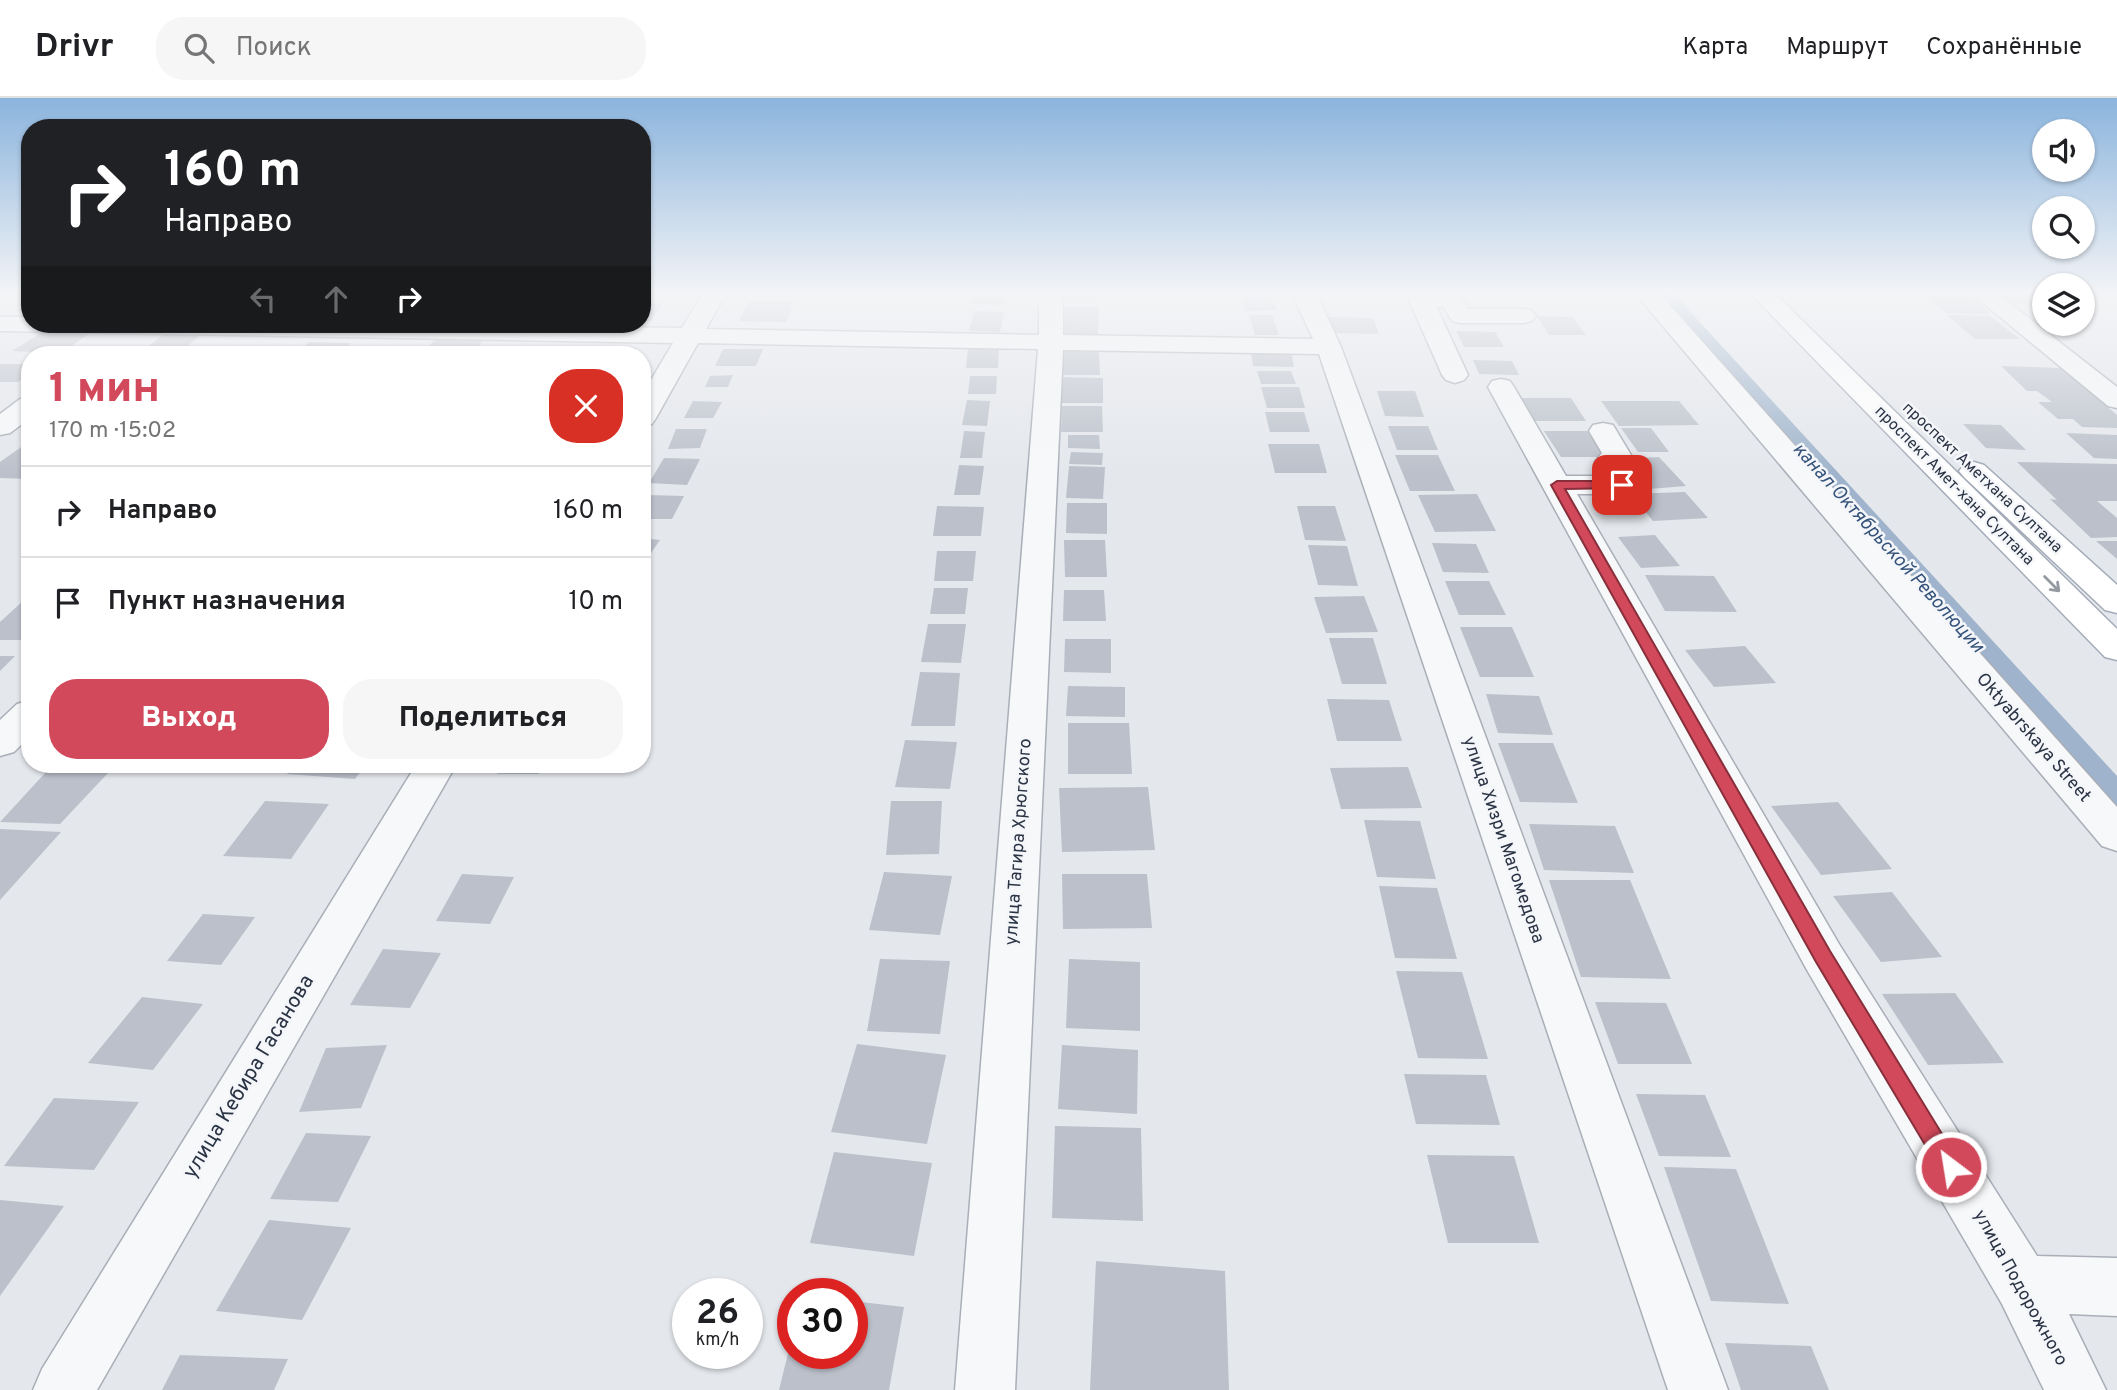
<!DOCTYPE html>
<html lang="ru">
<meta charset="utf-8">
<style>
:root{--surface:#fff;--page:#f6f6f6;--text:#202124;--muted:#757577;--line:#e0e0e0;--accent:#d1495b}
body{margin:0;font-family:Overpass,sans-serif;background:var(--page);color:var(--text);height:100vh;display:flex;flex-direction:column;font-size:26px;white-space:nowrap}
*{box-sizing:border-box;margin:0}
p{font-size:23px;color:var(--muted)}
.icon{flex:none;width:38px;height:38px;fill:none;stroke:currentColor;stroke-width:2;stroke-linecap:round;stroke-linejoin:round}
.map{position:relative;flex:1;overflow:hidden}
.drawer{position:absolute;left:21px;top:248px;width:630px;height:427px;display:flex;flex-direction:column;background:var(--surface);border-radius:28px;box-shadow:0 2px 5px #0004}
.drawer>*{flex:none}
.top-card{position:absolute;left:21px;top:21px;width:630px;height:214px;border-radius:28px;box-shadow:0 2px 5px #0004;background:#202124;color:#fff;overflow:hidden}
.tools{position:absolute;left:2032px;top:21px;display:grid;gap:14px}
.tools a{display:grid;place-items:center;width:63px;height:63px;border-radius:50%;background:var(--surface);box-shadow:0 2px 5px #0004;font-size:35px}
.speed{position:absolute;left:672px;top:1180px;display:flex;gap:14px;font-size:35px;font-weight:700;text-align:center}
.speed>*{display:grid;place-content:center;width:91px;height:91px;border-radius:50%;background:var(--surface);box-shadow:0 2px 5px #0004;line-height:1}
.speed small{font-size:18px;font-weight:400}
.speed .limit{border:10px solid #d22;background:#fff;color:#111}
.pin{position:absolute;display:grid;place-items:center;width:60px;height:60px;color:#fff;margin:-30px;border-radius:14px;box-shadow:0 4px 10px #0006}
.me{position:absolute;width:77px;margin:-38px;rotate:329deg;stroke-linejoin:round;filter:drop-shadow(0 0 5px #0008)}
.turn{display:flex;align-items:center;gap:24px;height:147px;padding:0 28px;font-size:32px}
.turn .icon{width:91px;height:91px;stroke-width:2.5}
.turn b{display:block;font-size:49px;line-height:60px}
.lanes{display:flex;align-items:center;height:66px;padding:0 28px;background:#0003;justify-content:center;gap:35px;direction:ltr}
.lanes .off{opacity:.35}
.round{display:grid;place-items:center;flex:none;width:74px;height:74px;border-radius:28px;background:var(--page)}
.head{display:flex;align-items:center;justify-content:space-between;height:119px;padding:0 28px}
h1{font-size:42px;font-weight:800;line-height:52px;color:var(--accent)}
.action{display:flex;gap:14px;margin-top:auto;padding:14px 28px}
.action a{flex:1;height:80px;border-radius:28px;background:var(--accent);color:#fff;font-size:28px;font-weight:800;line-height:80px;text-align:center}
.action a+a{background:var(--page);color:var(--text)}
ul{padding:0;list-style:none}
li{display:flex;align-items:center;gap:21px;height:91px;padding:0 28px;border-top:2px solid var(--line)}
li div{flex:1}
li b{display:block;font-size:26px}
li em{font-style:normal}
header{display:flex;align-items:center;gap:42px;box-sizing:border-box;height:98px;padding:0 35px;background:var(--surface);border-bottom:2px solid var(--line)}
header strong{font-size:33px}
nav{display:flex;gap:38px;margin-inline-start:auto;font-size:24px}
.search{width:490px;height:63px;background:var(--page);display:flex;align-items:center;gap:18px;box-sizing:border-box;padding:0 24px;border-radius:28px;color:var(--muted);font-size:26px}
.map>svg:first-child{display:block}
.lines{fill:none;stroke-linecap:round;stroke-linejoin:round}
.canal{fill:#9fb4cc;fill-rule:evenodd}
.building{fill:#bbc0ca}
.minor-casing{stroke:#a9aeb7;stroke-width:3}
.major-casing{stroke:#a3abb8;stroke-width:3}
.minor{fill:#f7f8fa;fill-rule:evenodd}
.major{fill:#fff;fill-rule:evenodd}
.oneway{stroke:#959aa2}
.route{fill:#d1495b;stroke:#882f3b;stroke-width:2}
.labels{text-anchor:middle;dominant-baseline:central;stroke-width:5;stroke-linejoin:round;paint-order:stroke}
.far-street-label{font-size:16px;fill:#2b3445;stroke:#f4f6f9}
.street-label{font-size:18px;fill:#2b3445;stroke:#f4f6f9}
.water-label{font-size:19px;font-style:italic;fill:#34527a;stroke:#f4f6f9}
.near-street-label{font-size:21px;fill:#2b3445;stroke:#f4f6f9}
</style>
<header>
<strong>Drivr</strong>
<div class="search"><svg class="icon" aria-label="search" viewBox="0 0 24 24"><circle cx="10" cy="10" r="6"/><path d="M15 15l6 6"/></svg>Поиск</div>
<nav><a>Карта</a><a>Маршрут</a><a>Сохранённые</a></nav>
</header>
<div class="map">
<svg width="2117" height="1292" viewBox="0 0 2117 1292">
<rect width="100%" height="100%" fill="#e4e7ec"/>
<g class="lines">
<path class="canal" d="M 1648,195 L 1673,195 L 2117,678 L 2117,720 L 2102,716 Z"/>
</g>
<path class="building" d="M 973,195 L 1006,195 L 1004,207 L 971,206 Z
M 1066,195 L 1102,195 L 1102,203 L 1065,202 Z
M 1316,195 L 1358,195 L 1358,197 L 1317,198 Z
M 1921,195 L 1967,195 L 1991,216 L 1947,215 Z
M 1991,195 L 2039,195 L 2044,199 L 2044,207 L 2003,205 Z
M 1271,199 L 1277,212 L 1246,213 L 1240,200 Z
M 749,203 L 795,203 L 786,224 L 739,223 Z
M 642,205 L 662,205 L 651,223 L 642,223 Z
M 1062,209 L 1099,209 L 1098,237 L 1060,236 Z
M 974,213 L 1004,214 L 1000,234 L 969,233 Z
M 1249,217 L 1272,217 L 1279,237 L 1255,237 Z
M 1947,217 L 1990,218 L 2020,241 L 1975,241 Z
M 1537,218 L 1572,219 L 1586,237 L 1549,237 Z
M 1326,219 L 1373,220 L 1379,236 L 1331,235 Z
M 49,230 L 96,231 L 61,255 L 12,253 Z
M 1456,233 L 1495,234 L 1504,249 L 1464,249 Z
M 164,236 L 202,236 L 179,255 L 140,255 Z
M 484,241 L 472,257 L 422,257 L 434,242 Z
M 309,244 L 351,245 L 338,257 L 295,257 Z
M 599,248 L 636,250 L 631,257 L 591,257 Z
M 999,248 L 998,270 L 966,270 L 968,249 Z
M 723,251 L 763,251 L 756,268 L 715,268 Z
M 1058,254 L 1099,254 L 1100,277 L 1057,277 Z
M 1251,255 L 1292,256 L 1294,269 L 1253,268 Z
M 1473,262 L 1512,263 L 1519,277 L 1479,276 Z
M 0,266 L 30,266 L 30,275 L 18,284 L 0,284 Z
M 2001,268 L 2061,270 L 2117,317 L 2117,330 L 2082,329 L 2073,321 L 2058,321 L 2038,304 L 2052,304 L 2037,293 L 2027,293 Z
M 1257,273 L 1291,273 L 1296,286 L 1261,286 Z
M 733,277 L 728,289 L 705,289 L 710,278 Z
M 970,278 L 997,278 L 996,296 L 968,296 Z
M 1058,279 L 1103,280 L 1103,305 L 1057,305 Z
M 1261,289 L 1299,289 L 1305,310 L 1267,310 Z
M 1377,293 L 1415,293 L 1424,319 L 1385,318 Z
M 1521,300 L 1571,300 L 1586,323 L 1535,323 Z
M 967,302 L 990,303 L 987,328 L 962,327 Z
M 693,303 L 722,304 L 713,320 L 684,320 Z
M 1601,303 L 1679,303 L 1699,327 L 1619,328 Z
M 1062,308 L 1102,308 L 1103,334 L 1061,334 Z
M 1265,314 L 1304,314 L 1310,334 L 1270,334 Z
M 1963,326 L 2001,327 L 2026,352 L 1986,350 Z
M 1388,328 L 1428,328 L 1438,352 L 1397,352 Z
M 1621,330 L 1651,330 L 1669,354 L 1638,354 Z
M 676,331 L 707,331 L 700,350 L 668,351 Z
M 964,333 L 985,334 L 982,360 L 960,360 Z
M 1544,333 L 1587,333 L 1605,359 L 1561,359 Z
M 2066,335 L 2117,337 L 2117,361 L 2094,360 Z
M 1068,337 L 1099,337 L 1100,351 L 1068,350 Z
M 1268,346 L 1319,346 L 1327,375 L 1275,375 Z
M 24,347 L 30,347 L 30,381 L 0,380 L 0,364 Z
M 1071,354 L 1103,355 L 1102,367 L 1069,366 Z
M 1395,357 L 1438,357 L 1455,393 L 1410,393 Z
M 1659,359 L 1686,388 L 1649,391 L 1623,361 Z
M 664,360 L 700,361 L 687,387 L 649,385 Z
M 2017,364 L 2117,366 L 2117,403 L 2097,403 L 2117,420 L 2117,439 L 2091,440 L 2050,401 L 2057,402 Z
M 959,367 L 984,368 L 980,397 L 954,397 Z
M 1069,368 L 1105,369 L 1103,401 L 1066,400 Z
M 1685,394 L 1708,420 L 1653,423 L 1631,396 Z
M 1477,396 L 1496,433 L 1435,434 L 1418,397 Z
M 647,397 L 684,398 L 672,421 L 642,421 L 642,406 Z
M 1067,405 L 1107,405 L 1107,436 L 1066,435 Z
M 937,408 L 984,409 L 981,438 L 933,438 Z
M 1297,408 L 1335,408 L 1346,443 L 1305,442 Z
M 1655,437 L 1680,468 L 1641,470 L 1618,439 Z
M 642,440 L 660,442 L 642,468 Z
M 1064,442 L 1105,442 L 1107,479 L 1065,479 Z
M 2096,443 L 2117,443 L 2117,461 Z
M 1432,445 L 1476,446 L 1489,475 L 1443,474 Z
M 1308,447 L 1347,448 L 1358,488 L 1318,487 Z
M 937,453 L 976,453 L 973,483 L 934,483 Z
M 1645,477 L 1714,478 L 1737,514 L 1665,513 Z
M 1445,483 L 1489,483 L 1506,517 L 1459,517 Z
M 934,490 L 968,490 L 965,516 L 930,516 Z
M 1064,492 L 1104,492 L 1106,523 L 1063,523 Z
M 1364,498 L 1378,534 L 1326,535 L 1314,499 Z
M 23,503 L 30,503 L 30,542 L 0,542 L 0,524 Z
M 928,526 L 966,526 L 961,565 L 921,564 Z
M 1460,529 L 1512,529 L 1534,579 L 1480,579 Z
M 1329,540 L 1373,540 L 1387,586 L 1342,586 Z
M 1065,541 L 1111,541 L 1111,575 L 1064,574 Z
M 1745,548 L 1776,585 L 1714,589 L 1685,552 Z
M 0,558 L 15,558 L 0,573 Z
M 920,574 L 960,575 L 955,628 L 911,628 Z
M 1068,588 L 1125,589 L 1125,619 L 1066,618 Z
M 1486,596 L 1539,598 L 1553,637 L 1498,635 Z
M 1327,601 L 1389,602 L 1402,643 L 1337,643 Z
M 1068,625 L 1129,625 L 1132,676 L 1068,676 Z
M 905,642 L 957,644 L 950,691 L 895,689 Z
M 1498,645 L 1553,645 L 1578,705 L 1520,704 Z
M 294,667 L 366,667 L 355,681 L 287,676 Z
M 502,667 L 543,667 L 539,676 L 497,676 Z
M 1408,669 L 1422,710 L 1341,711 L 1330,670 Z
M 46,674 L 108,675 L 60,726 L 0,724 Z
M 1148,689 L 1155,752 L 1062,754 L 1059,690 Z
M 265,703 L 329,706 L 291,761 L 223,758 Z
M 891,703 L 942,703 L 939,756 L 886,757 Z
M 1838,704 L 1892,771 L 1821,777 L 1771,708 Z
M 1364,722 L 1420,723 L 1436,781 L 1377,779 Z
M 1529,726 L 1615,728 L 1634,775 L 1544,772 Z
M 0,731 L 61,734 L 0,802 Z
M 884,774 L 952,778 L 940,837 L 869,832 Z
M 462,776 L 514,779 L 490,826 L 436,823 Z
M 1062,776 L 1147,776 L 1152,830 L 1063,831 Z
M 1549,782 L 1630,782 L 1671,881 L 1581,879 Z
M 1379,788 L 1437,790 L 1457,861 L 1395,860 Z
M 1892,794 L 1942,859 L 1881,864 L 1833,798 Z
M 203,816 L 255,819 L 221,867 L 167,863 Z
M 383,851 L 441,855 L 410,910 L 350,907 Z
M 880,861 L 950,863 L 940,936 L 867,933 Z
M 1069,861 L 1140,864 L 1140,933 L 1066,930 Z
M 1396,873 L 1462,874 L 1488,961 L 1418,960 Z
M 1955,895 L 2004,965 L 1928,967 L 1882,896 Z
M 142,899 L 203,906 L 153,972 L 88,965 Z
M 1595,904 L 1666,905 L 1692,966 L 1618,966 Z
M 857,946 L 946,957 L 927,1046 L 831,1034 Z
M 387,947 L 361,1010 L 299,1014 L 326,950 Z
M 1062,947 L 1138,952 L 1137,1016 L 1058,1011 Z
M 1404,976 L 1486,977 L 1500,1027 L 1416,1026 Z
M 1636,996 L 1705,997 L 1731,1059 L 1659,1058 Z
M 54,1000 L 139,1004 L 94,1072 L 4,1068 Z
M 1055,1028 L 1141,1030 L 1143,1123 L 1052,1120 Z
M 306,1035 L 371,1038 L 338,1104 L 270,1101 Z
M 834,1054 L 932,1065 L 914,1158 L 810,1145 Z
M 1427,1057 L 1514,1058 L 1539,1145 L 1448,1145 Z
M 1664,1069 L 1736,1071 L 1789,1206 L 1711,1203 Z
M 0,1102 L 64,1108 L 0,1198 Z
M 269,1122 L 351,1130 L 302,1222 L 216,1213 Z
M 1096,1163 L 1225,1173 L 1229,1292 L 1090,1292 Z
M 852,1203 L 904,1209 L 889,1292 L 779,1292 L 792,1239 L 793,1255 L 852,1255 Z
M 1725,1245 L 1811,1248 L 1829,1292 L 1741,1292 Z
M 180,1257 L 288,1261 L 274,1292 L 162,1292 Z"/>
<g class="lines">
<g class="minor-casing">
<path id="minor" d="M 703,195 L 726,195 L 706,231 L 1039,237 L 1039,195 L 1063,195 L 1063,237 L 1313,241 L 1292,195 L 1316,195 L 1341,249 L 1728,1292 L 1668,1292 L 1319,256 L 1063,252 L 1015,1292 L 955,1292 L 1038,251 L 698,245 L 656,320 L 652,326 L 642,328 L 642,297 L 673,245 L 0,233 L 0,219 L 30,219 L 30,226 L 408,226 L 682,230 Z
M 1406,195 L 1460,197 L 1468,211 L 1524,211 L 1532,213 L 1536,218 L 1532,223 L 1524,225 L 1460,225 L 1452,223 L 1444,209 L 1436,208 L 1468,277 L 1464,282 L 1455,285 L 1446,282 L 1442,277 Z
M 1635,195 L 1659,195 L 2117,709 L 2117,753 L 2102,748 Z
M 1971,195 L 1997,195 L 2117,289 L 2117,310 L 2108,308 Z
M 1501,281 L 1510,283 L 1514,289 L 1566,378 L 1602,378 L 1595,364 L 1602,355 L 1589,333 L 1593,327 L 1603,325 L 1613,327 L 1631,357 L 1624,366 L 1637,387 L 1632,393 L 1622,396 L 1577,396 L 1839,846 L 2037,1158 L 2117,1160 L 2117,1218 L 2069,1216 L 2106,1292 L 2044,1292 L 2002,1206 L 1807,872 L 1488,289 L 1492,283 Z
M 30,299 L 30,320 L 10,335 L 0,337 L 0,316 L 20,301 Z
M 30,602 L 30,638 L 14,654 L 0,658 L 0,622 L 17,606 Z
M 416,667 L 456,667 L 97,1292 L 33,1292 L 42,1271 Z"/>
</g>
<g class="major-casing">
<path id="major" d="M 1750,195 L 1774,195 L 2117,531 L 2117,562 L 2105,559 Z
M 1974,364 L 1984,367 L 2117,487 L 2117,515 L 2105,512 L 1964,379 L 1959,373 L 1964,367 Z"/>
</g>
<use href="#minor" class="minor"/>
<use href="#major" class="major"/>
</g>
<defs><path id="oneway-shaft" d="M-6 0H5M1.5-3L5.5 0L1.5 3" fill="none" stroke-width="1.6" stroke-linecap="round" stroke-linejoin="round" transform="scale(1.75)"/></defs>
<use class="oneway" href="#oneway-shaft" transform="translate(2052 486) rotate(45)"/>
<linearGradient id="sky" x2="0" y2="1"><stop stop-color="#8bb4dd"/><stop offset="0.52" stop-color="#f3f4f6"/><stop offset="1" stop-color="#f3f4f6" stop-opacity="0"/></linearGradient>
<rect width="2117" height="376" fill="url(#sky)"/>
<path class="route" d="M 1557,383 L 1622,383 L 1628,387 L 1622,390 L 1565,391 L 1830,853 L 1958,1062 L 1962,1069 L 1958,1077 L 1951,1080 L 1943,1077 L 1816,864 L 1551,387 Z"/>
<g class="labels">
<g class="far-street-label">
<text transform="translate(1982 380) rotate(43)">проспект Аметхана Султана</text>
<text transform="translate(1954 388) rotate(45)">проспект Амет-хана Султана</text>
</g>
<g class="street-label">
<text transform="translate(2033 640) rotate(49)">Oktyabrskaya Street</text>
<text transform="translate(1503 742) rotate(71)">улица Хизри Магомедова</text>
<text transform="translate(1019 744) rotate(-86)">улица Тагира Хрюгского</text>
<text transform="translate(2020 1190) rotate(61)">улица Подорожного</text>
</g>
<g class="water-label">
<text transform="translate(1888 450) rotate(48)">канал Октябрьской Революции</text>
</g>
<g class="near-street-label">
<text transform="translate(249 979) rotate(-59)">улица Кебира Гасанова</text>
</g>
</g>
</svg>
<div class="tools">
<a><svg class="icon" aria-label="sound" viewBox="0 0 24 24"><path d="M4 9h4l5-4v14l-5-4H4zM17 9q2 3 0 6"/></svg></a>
<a><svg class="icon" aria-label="search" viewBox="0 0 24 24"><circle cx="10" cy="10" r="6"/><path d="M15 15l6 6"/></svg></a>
<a><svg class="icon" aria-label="layers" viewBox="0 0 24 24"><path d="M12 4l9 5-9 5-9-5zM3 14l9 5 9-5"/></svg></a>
</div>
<div class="speed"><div>26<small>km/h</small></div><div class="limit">30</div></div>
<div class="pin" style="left:1622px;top:387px;background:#d93025"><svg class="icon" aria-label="arrive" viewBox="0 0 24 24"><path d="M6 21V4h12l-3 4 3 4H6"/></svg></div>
<svg class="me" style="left:1951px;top:1069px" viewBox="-20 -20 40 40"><circle r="17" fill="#d1495b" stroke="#fff" stroke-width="3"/><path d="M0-11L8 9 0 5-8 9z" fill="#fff"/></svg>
<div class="top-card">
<div class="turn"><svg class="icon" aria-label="right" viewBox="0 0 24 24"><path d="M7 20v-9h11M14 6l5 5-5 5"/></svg><div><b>160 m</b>Направо</div></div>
<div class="lanes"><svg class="icon off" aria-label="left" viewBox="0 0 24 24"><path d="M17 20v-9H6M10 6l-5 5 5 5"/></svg><svg class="icon off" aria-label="ahead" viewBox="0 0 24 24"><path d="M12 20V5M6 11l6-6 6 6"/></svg><svg class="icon" aria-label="right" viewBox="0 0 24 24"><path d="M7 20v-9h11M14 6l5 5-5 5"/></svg></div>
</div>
<section class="drawer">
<div class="head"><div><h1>1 мин</h1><p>170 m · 15:02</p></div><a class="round" style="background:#d93025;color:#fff"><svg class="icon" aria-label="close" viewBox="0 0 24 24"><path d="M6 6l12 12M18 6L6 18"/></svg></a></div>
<ul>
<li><svg class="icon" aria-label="right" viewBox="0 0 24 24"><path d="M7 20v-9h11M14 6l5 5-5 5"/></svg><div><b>Направо</b></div><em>160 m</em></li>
<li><svg class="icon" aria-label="arrive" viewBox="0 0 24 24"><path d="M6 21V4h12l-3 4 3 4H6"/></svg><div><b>Пункт назначения</b></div><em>10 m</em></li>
</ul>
<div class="action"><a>Выход</a><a>Поделиться</a></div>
</section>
</div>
